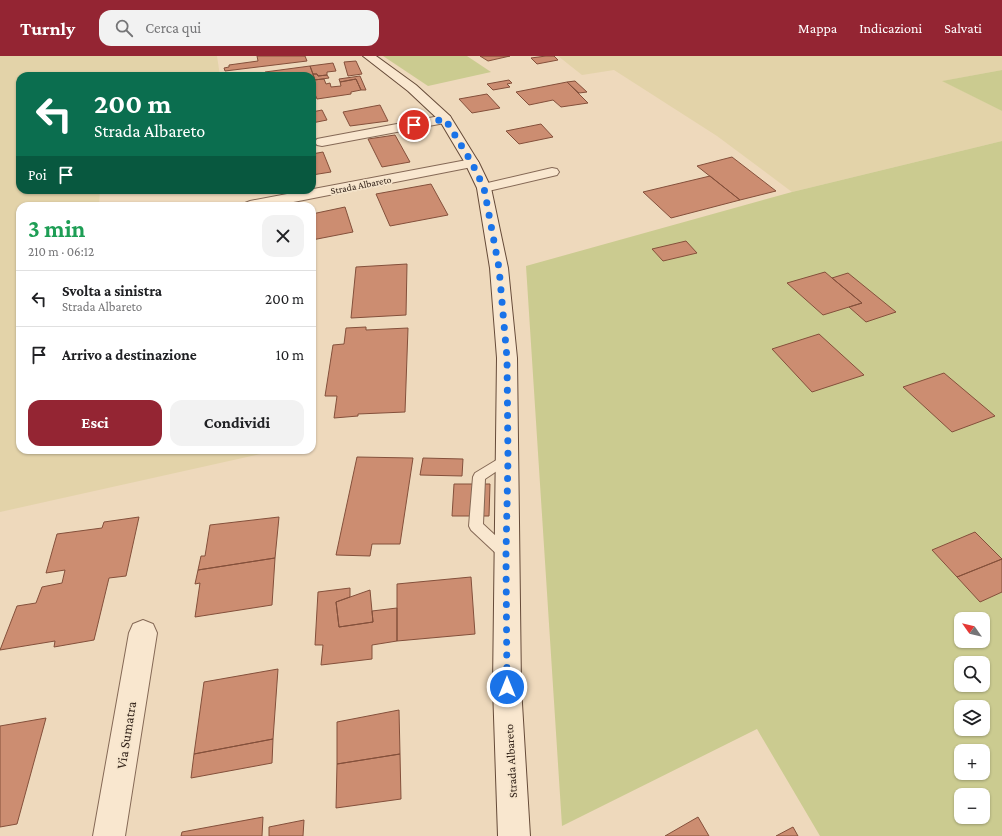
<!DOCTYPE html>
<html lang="it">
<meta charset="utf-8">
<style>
:root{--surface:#fff;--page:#f2f2f2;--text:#202124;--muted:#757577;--line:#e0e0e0;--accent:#942533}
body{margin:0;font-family:"Crimson Pro",serif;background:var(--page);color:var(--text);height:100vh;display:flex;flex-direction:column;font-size:15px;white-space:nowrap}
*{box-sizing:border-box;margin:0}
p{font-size:13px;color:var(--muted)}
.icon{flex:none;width:22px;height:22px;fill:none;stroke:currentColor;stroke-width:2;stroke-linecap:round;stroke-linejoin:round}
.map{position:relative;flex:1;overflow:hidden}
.details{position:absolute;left:16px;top:146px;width:300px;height:252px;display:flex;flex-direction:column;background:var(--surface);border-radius:12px;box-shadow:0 1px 3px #0004}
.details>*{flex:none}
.top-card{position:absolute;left:16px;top:16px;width:300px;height:122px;border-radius:12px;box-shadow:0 1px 3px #0004;background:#0b6e4f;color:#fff;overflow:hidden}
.needle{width:26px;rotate:304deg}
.fabs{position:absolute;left:954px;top:556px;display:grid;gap:8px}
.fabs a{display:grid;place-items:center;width:36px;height:36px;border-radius:8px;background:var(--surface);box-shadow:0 1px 3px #0004;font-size:20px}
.pin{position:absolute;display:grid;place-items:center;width:34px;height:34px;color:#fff;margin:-17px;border:2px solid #fff;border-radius:50%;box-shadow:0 1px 4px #0007}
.me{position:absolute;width:44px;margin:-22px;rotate:0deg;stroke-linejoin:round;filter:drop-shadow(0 0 3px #0008)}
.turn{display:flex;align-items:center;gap:14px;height:84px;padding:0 12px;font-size:18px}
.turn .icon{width:52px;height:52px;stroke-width:2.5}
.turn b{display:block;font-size:28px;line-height:34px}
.then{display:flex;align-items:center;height:38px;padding:0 12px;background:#0003;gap:8px;font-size:15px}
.round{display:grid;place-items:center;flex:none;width:42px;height:42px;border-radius:12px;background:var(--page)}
.headline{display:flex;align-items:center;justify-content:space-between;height:68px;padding:0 12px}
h1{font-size:24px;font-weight:700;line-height:30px;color:#1e9e55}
.cta{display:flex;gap:8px;margin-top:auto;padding:8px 12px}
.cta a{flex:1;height:46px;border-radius:12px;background:var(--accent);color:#fff;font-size:16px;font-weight:700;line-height:46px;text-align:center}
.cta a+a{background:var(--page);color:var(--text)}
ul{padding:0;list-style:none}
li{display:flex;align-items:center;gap:12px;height:56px;padding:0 12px;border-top:1px solid var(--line)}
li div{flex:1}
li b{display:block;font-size:15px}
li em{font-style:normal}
header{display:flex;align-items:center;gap:24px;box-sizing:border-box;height:56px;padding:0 20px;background:var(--accent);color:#fff}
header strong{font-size:19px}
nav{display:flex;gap:22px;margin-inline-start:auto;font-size:14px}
.search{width:280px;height:36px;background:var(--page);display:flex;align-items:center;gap:10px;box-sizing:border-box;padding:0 14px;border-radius:12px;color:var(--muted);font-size:15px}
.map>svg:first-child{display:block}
.farmland{fill:#e3d3a9}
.green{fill:#cbcb90;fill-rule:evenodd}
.building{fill:#cc8d71;stroke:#84503b}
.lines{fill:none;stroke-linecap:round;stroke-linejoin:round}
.lane-casing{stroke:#856956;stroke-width:2}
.street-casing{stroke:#856956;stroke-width:2}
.secondary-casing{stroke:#664b39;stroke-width:2}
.lane{fill:#f9e7cf;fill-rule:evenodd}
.street{fill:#f9e7cf;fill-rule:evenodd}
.secondary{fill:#f9e7cf;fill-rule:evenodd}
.route{stroke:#1a73e8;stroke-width:7;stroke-dasharray:0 12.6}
.labels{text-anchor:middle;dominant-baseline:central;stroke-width:3.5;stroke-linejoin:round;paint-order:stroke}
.far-street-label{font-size:10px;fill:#34241b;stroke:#f5e4cb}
.street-label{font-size:12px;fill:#34241b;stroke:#f5e4cb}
.near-street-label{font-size:14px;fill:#34241b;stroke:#f5e4cb}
</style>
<header>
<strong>Turnly</strong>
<div class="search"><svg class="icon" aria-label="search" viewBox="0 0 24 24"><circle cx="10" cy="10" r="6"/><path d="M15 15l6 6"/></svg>Cerca qui</div>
<nav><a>Mappa</a><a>Indicazioni</a><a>Salvati</a></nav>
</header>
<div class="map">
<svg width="1002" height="780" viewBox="0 0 1002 780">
<rect width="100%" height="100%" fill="#eed9bc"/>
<path class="farmland" d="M 0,0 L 217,0 L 220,20 L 20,20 L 20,134 L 100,134 L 99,150 L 20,150 L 20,394 L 274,395 L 0,456 Z
M 558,0 L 1002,0 L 1002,14 L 943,25 L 1002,55 L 1002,85 L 792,136 L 717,80 L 614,14 L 582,19 Z"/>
<path class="green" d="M 383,0 L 467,0 L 491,16 L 428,30 Z
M 1002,14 L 1002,55 L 942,25 Z
M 1002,85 L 1002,780 L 820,780 L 757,673 L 562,770 L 526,210 L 792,136 ZM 961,563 L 983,563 L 983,585 L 961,585 ZM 961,607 L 983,607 L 983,629 L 961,629 ZM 961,651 L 983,651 L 983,673 L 961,673 ZM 961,695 L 983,695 L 983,717 L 961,717 ZM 961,739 L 983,739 L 983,761 L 961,761 Z"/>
<path class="building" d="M 257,0 L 305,0 L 307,5 L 225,15 L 224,12 L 229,11 L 229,9 L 258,5 Z
M 480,0 L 510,0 L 488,5 Z
M 546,0 L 554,0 L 558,4 L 537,8 L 531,2 Z
M 356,5 L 362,18 L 348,20 L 344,6 Z
M 333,7 L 336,15 L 327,16 L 327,19 L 318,20 L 317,18 L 313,18 L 310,10 Z
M 310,10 L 315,24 L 312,24 L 312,20 L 265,20 L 265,16 Z
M 313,18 L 317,18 L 318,20 L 327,19 L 329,22 L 315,24 Z
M 360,20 L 366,34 L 361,34 L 356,23 L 340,26 L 339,23 Z
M 324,23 L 326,28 L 330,27 L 331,31 L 341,30 L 340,26 L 356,23 L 361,34 L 351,36 L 351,38 L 317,43 L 312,31 L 312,24 Z
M 509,24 L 512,27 L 507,28 L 510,31 L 493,34 L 487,28 Z
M 575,25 L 587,36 L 579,37 L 567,26 Z
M 567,26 L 588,47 L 561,51 L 553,44 L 529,49 L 516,36 Z
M 487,38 L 500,52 L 472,57 L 459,43 Z
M 380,49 L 388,65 L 350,70 L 343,56 Z
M 322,54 L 327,64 L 312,67 L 312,56 Z
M 541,68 L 553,81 L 519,88 L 506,75 Z
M 395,79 L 410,106 L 382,111 L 368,83 Z
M 323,96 L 331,116 L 312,119 L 312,98 Z
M 732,101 L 776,135 L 740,144 L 697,110 Z
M 710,120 L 740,144 L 671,162 L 643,136 Z
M 431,128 L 448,159 L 390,170 L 376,138 Z
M 345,151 L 353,176 L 312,184 L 312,158 Z
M 686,185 L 697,197 L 663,205 L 652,193 Z
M 407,208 L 406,259 L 351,262 L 356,211 Z
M 825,216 L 832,222 L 862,247 L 823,259 L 787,227 Z
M 848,217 L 896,256 L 866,266 L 849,251 L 862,247 L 832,222 Z
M 366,271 L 366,274 L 408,272 L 405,356 L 358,358 L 358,360 L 334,362 L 337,340 L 325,340 L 333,289 L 344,288 L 346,272 Z
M 819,278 L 864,319 L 812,336 L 772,293 Z
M 944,317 L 995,360 L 952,376 L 903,331 Z
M 357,401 L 413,402 L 400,488 L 372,488 L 370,500 L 336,499 Z
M 423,402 L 463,403 L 462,420 L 420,419 Z
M 454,428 L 490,428 L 489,460 L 452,460 Z
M 139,461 L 126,520 L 109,522 L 94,584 L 54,591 L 55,585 L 0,594 L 17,550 L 36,547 L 42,531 L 62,527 L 65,514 L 46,517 L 57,478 L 102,472 L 104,466 Z
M 279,461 L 275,502 L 198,514 L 201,500 L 205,500 L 210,469 Z
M 975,476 L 1002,503 L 957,521 L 932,494 Z
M 275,502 L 272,549 L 195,561 L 200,527 L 195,528 L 198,514 Z
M 1002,503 L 1002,536 L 980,546 L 957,521 Z
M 471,521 L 475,578 L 397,585 L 397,528 Z
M 350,532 L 350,541 L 336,546 L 339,571 L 373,566 L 372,555 L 397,552 L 397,585 L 372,589 L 372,603 L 321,609 L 323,589 L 315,589 L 318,536 Z
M 370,534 L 373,566 L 339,571 L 336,546 Z
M 278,613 L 273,683 L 194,698 L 204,626 Z
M 399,654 L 400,698 L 337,708 L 337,666 Z
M 46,662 L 17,768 L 0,771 L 0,670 Z
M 273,683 L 272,707 L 191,722 L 194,698 Z
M 400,698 L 401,743 L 336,752 L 337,708 Z
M 263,761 L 262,780 L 181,780 L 182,776 Z
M 698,761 L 709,780 L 665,780 Z
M 304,764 L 303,780 L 269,780 L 269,771 Z
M 793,771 L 798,780 L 776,780 Z"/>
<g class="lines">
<g class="lane-casing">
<path id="lane" d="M 508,397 L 512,399 L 514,402 L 512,405 L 485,423 L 483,468 L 511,494 L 513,498 L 511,502 L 506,504 L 501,502 L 471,474 L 469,470 L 473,421 L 475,417 Z"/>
</g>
<g class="street-casing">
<path id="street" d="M 445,59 L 450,60 L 451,63 L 450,66 L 322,90 L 317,89 L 315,86 L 317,83 L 322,82 Z
M 472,103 L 477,104 L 479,107 L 477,110 L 273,150 L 242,150 L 245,147 L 250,145 Z
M 552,112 L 557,113 L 559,116 L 557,119 L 484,136 L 479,135 L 477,132 L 479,129 Z
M 143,564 L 153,568 L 157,577 L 125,780 L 93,780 L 129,577 L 133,568 Z"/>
</g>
<g class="secondary-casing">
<path id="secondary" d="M 363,0 L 376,0 L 416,29 L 450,60 L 479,107 L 491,132 L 508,212 L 517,302 L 521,631 L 530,780 L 498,780 L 493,631 L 497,302 L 490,212 L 477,132 L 465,107 L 440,65 L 408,35 Z"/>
</g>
<use href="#lane" class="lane"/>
<use href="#street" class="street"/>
<use href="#secondary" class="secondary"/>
</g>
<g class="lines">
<path class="route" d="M 414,69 L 445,63 L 472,107 L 484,132 L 499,212 L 507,302 L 508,402 L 506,498 L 507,631"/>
</g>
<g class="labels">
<g class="far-street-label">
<text transform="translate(361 129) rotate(-11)">Strada Albareto</text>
</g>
<g class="street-label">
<text transform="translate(511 705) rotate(-93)">Strada Albareto</text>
</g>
<g class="near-street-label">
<text transform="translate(126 679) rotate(-81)">Via Sumatra</text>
</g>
</g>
</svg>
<div class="fabs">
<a><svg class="needle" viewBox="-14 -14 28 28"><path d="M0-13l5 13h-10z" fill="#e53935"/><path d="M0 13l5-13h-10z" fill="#757577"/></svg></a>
<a><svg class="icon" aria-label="search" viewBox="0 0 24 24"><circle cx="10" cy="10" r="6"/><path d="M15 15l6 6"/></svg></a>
<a><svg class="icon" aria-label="layers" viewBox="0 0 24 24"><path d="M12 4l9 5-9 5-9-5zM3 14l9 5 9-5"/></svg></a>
<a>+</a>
<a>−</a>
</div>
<div class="pin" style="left:414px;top:69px;background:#d93025"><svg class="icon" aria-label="arrive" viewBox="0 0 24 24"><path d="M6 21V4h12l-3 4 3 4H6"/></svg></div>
<svg class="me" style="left:507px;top:631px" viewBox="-20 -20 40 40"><circle r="17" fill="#1a73e8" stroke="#fff" stroke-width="3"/><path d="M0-11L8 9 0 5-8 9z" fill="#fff"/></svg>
<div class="top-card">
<div class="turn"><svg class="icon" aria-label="left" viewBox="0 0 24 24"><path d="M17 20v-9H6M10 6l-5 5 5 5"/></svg><div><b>200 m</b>Strada Albareto</div></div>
<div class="then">Poi<svg class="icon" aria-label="arrive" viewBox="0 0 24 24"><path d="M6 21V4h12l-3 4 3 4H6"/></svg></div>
</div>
<section class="details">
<div class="headline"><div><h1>3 min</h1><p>210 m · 06:12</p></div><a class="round"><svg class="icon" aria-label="close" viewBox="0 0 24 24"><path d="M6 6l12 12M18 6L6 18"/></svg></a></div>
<ul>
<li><svg class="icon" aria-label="left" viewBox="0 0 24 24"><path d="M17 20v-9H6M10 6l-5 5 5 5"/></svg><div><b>Svolta a sinistra</b><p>Strada Albareto</p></div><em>200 m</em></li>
<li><svg class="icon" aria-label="arrive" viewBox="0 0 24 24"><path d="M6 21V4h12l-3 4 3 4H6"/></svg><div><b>Arrivo a destinazione</b></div><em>10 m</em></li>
</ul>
<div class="cta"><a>Esci</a><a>Condividi</a></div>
</section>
</div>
